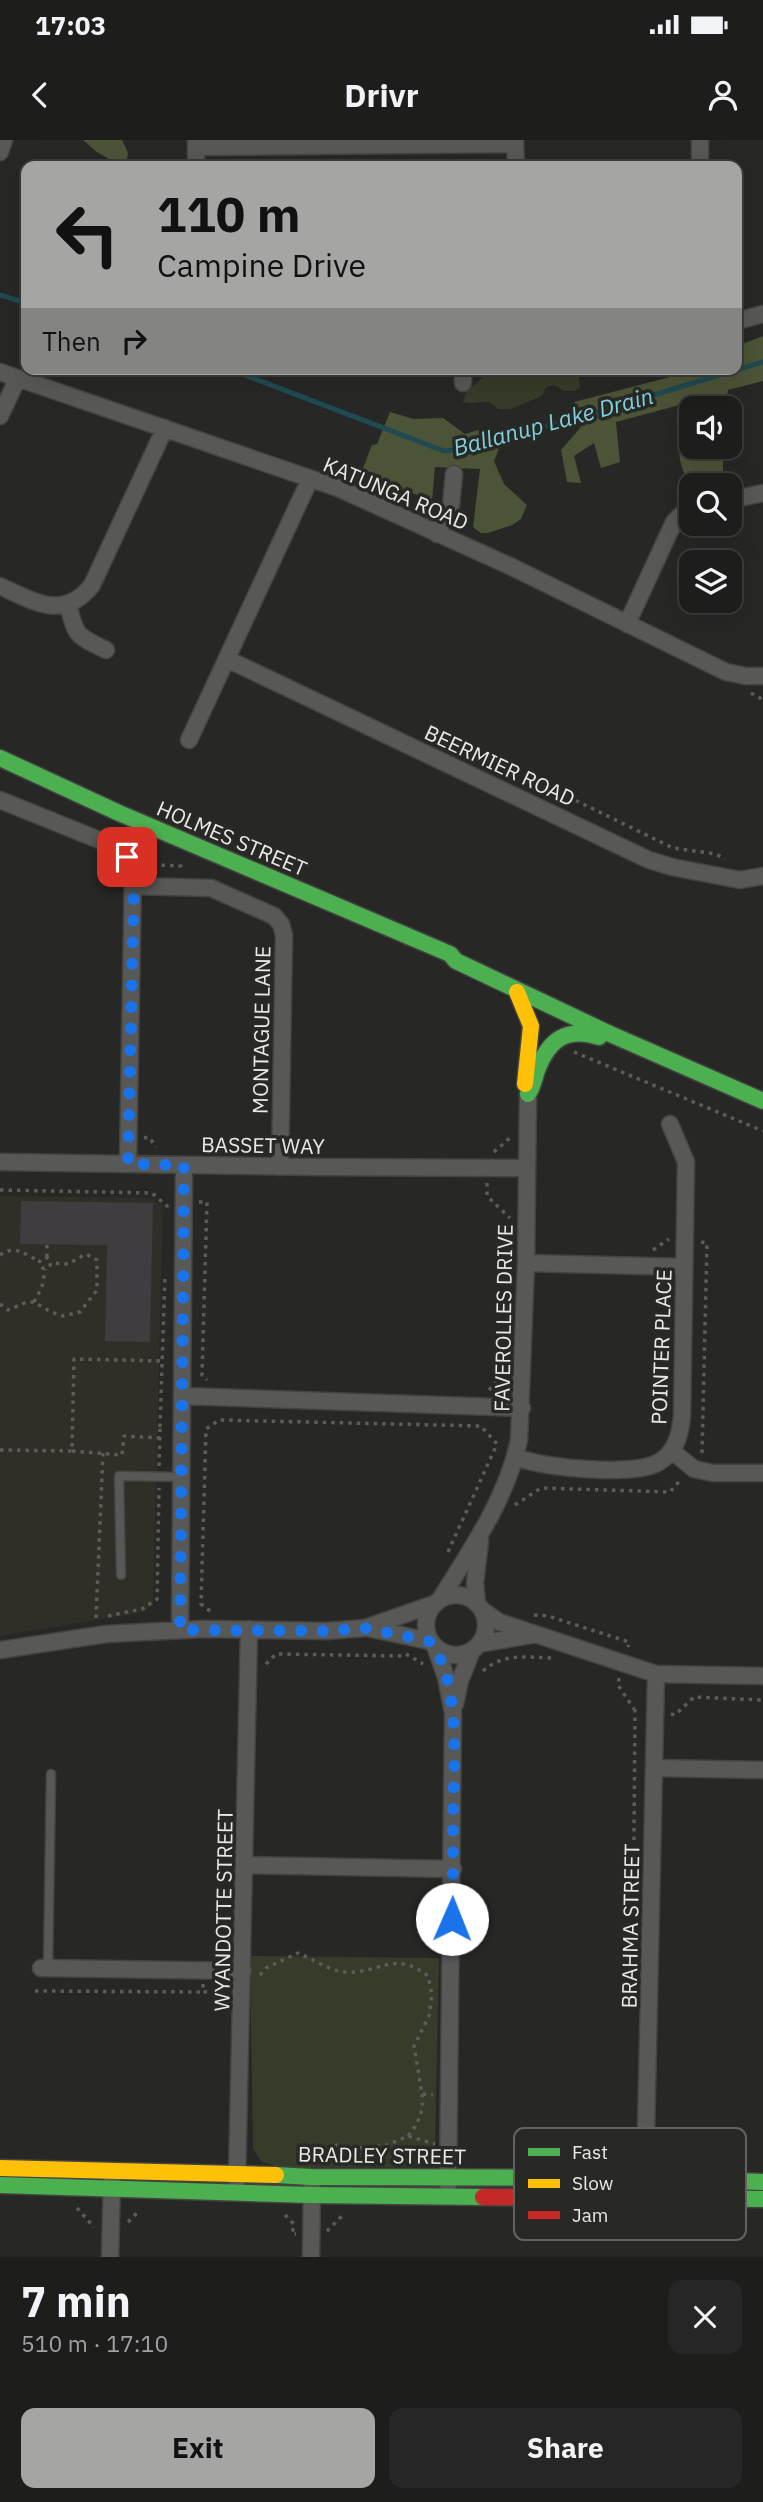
<!DOCTYPE html>
<meta charset="utf-8">
<style>
:root{--surface:#1d1d1c;--page:#252625;--text:#f1f3f6;--muted:#a0a2a3;--line:#3b3b3b;--accent:#a5a5a4}
body{margin:0;font-family:"IBM Plex Sans",sans-serif;background:var(--page);color:var(--text);height:100vh;display:flex;flex-direction:column;font-size:26px;white-space:nowrap}
*{box-sizing:border-box;margin:0}
p{font-size:23px;color:var(--muted)}
.icon{flex:none;width:38px;height:38px;fill:none;stroke:currentColor;stroke-width:2;stroke-linecap:round;stroke-linejoin:round}
.map{position:relative;height:2117px;overflow:hidden}
.sheet{display:flex;flex-direction:column;background:var(--surface);flex:1}
.sheet>*{flex:none}
.guide{position:absolute;left:21px;top:21px;width:721px;height:214px;border-radius:14px;box-shadow:0 7px 28px #0002,0 0 0 2px var(--line);background:#a5a5a4;color:#111;overflow:hidden}
.fabs{position:absolute;left:679px;top:256px;display:grid;gap:14px}
.fabs a{display:grid;place-items:center;width:63px;height:63px;border-radius:14px;background:var(--surface);box-shadow:0 7px 28px #0002,0 0 0 2px var(--line);font-size:35px}
.pin{position:absolute;display:grid;place-items:center;width:60px;height:60px;color:#fff;margin:-30px;border-radius:14px;box-shadow:0 4px 10px #0006}
.me{position:absolute;width:77px;margin:-38px;rotate:1deg;stroke-linejoin:round;filter:drop-shadow(0 0 5px #0008)}
.turn{display:flex;align-items:center;gap:24px;height:147px;padding:0 21px;font-size:32px}
.turn .icon{width:91px;height:91px;stroke-width:2.5}
.turn b{display:block;font-size:49px;line-height:60px}
.then{display:flex;align-items:center;height:66px;padding:0 21px;background:#0003;gap:14px;font-size:26px}
.round{display:grid;place-items:center;flex:none;width:74px;height:74px;border-radius:14px;background:var(--page)}
.head{display:flex;align-items:center;justify-content:space-between;height:119px;padding:0 21px}
h1{font-size:42px;font-weight:800;line-height:52px}
.button{display:flex;gap:14px;margin-top:auto;padding:14px 21px}
.button a{flex:1;height:80px;border-radius:14px;background:var(--accent);color:#111;font-size:28px;font-weight:800;line-height:80px;text-align:center}
.button a+a{background:var(--page);color:var(--text)}
.status{display:flex;justify-content:space-between;align-items:center;height:49px;padding:0 35px;background:var(--surface);direction:ltr}
.status svg{height:19px;fill:currentColor}
header{display:flex;justify-content:space-between;align-items:center;height:91px;padding:0 21px;background:var(--surface);font-size:32px;font-weight:800}
.map>svg:first-child{display:block}
.built{fill:#2f2e27}
.green{fill:#373b29}
.forest{fill:#4c5437}
.lines{fill:none;stroke-linecap:round;stroke-linejoin:round}
.stream{stroke:#204a51;stroke-width:5}
.building{fill:#403c40}
.lane-casing{stroke:#434342;stroke-width:11}
.street-casing{stroke:#434342;stroke-width:19}
.fast-casing{stroke:#434342;stroke-width:19}
.slow-casing{stroke:#434342;stroke-width:19}
.jam-casing{stroke:#434342;stroke-width:19}
.path{stroke:#5c5c5b;stroke-width:3.5;stroke-dasharray:3.5 5;stroke-linecap:butt}
.lane{stroke:#585857;stroke-width:8}
.street{stroke:#585857;stroke-width:16}
.fast{stroke:#4caf50;stroke-width:16}
.slow{stroke:#ffc107;stroke-width:16}
.jam{stroke:#c62828;stroke-width:16}
.route{stroke:#1a73e8;stroke-width:12;stroke-dasharray:0 21.6}
.labels{text-anchor:middle;dominant-baseline:central;stroke-width:7;stroke-linejoin:round;paint-order:stroke}
.street-label{font-size:21px;fill:#e9e9e8;stroke:#282825}
.water-label{font-size:23px;font-style:italic;fill:#7fd1de;stroke:#282825}
.key{fill:#282825;stroke:#626260;stroke-width:2}
.key-label{font-size:19px;fill:#e9e9e8}
</style>
<div class="status"><b>17:03</b><svg viewBox="0 0 49 12"><path d="M0 12V9h3v3zM5 12V6h3v6zM10 12V3h3v9zM15 12V0h3v12zM26 1h20v11H26zM47 4h2v5h-2z"/></svg></div>
<header><svg class="icon" aria-label="back" viewBox="0 0 24 24"><path d="M15 5l-7 7 7 7"/></svg>Drivr<svg class="icon" aria-label="person" viewBox="0 0 24 24"><circle cx="12" cy="8" r="4"/><path d="M4 21q1-7 8-7t8 7"/></svg></header>
<div class="map">
<svg width="763" height="2117" viewBox="0 0 763 2117">
<rect width="100%" height="100%" fill="#272726"/>
<path class="built" d="M 0,1056 L 152,1058 L 163,1066 L 153,1464 L 145,1472 L 0,1496 Z"/>
<path class="green" d="M 492,229 L 579,235 L 580,248 L 574,251 L 563,251 L 555,245 L 546,247 L 542,256 L 511,269 L 498,269 C 485,255 480,266 463,262 L 466,252 Z
M 250,1816 L 439,1818 L 435,2009 L 428,2017 L 413,2027 L 285,2028 L 262,2022 L 253,2009 Z"/>
<path class="forest" d="M 83,0 L 122,0 L 128,13 L 126,26 L 121,26 L 97,12 Z
M 763,196 L 763,241 L 728,250 L 726,268 L 695,268 L 709,257 L 616,282 L 620,322 L 601,328 L 594,303 L 574,316 L 581,343 L 567,342 L 561,310 L 581,287 L 574,262 L 701,229 L 737,229 L 737,206 Z
M 390,272 L 414,279 L 443,278 L 465,294 L 485,288 L 500,306 L 494,321 L 504,344 L 527,365 L 521,379 L 512,385 L 488,393 L 481,393 L 473,387 L 480,329 L 435,327 L 432,360 L 395,347 L 363,328 L 372,305 L 377,304 Z
M 691,275 L 691,306 L 723,306 L 723,335 L 716,345 L 691,345 L 690,347 C 676,316 675,305 691,275 Z"/>
<g class="lines">
<path class="stream" d="M 0,155 L 26,163
M 229,229 L 444,311 L 456,310 L 581,277 L 763,222"/>
</g>
<path class="building" d="M 21,1061 L 153,1063 L 150,1202 L 105,1201 L 107,1105 L 20,1104 Z"/>
<g class="lines">
<g class="lane-casing">
<path id="lane" d="M 121,1435 L 119,1336 L 182,1337
M 48,1828 L 51,1634"/>
</g>
<g class="street-casing">
<path id="street" d="M 515,0 L 516,26
M 196,7 L 515,4
M 0,12 L 4,0
M 196,26 L 196,0
M 700,26 L 700,0
M 737,181 L 763,174
M 0,232 L 338,348 L 514,428 L 726,532 L 746,536 L 763,536
M 463,243 L 463,229
M 0,276 L 18,238
M 730,360 L 763,353
M 437,394 L 451,365 L 454,334
M 0,446 C 34,462 64,481 92,445 L 165,288
M 68,464 C 76,497 76,495 106,510
M 627,484 L 674,382 L 681,375 L 691,369
M 227,519 L 649,720 L 672,727 L 740,740 L 763,736
M 189,600 L 310,339
M 0,660 L 114,706 L 127,717 L 133,730 L 128,1024
M 134,746 L 211,748 L 274,776 L 281,784 L 284,795 L 280,1027
M 0,1022 L 320,1027 L 526,1028
M 526,1123 L 684,1127
M 182,1256 L 522,1268
M 672,1311 L 694,1329 L 713,1333 L 763,1333
M 516,1317 C 541,1328 636,1337 659,1322 C 676,1312 680,1295 682,1276 L 686,1022 L 670,984
M426 1485a30 30 0 1 1 60 0a30 30 0 1 1-60 0Z
M 441,1458 C 472,1408 507,1358 519,1300 L 526,1123 L 528,954
M 477,1463 L 475,1443 L 480,1401
M 482,1470 L 499,1482 L 656,1534 L 763,1536
M 368,1488 L 429,1501
M 180,1490 L 184,1025
M 479,1504 L 531,1495
M 436,1509 L 446,1537 L 453,1573 L 448,2045
M 0,1510 L 106,1494 L 203,1489 L 327,1491 L 365,1488 L 434,1464
M 455,1564 L 460,1541 L 472,1510
M 654,1628 L 763,1630
M 245,1725 L 453,1729
M 41,1828 L 243,1831
M 645,2038 L 656,1534
M 237,2040 L 249,1489
M 110,2117 L 112,2040
M 311,2117 L 312,2046"/>
</g>
<g class="fast-casing">
<path id="fast" d="M 0,618 L 119,673 L 450,814 L 456,821 L 608,893 L 763,961
M 528,954 C 534,946 534,937 538,928 C 550,898 568,887 599,897
M 276,2035 L 312,2037 L 645,2038 L 763,2042
M 0,2045 L 311,2055 L 483,2057
M 662,2058 L 763,2059"/>
</g>
<g class="slow-casing">
<path id="slow" d="M 517,852 L 531,886 L 525,944
M 0,2028 L 276,2035"/>
</g>
<g class="jam-casing">
<path id="jam" d="M 483,2057 L 662,2058"/>
</g>
<path class="path" d="M 751,553 L 760,558 L 763,563
M 534,650 L 538,642 L 673,708 L 716,714 L 725,719
M 142,709 L 152,713 L 154,709
M 146,719 L 157,725 L 181,726 L 181,731
M 574,912 L 763,991
M 144,998 L 149,997 L 156,1007
M 494,1012 L 512,996
M 487,1043 L 487,1056 L 510,1078
M 0,1050 L 152,1053 L 167,1066 L 167,1068
M 199,1062 L 207,1062 L 202,1235 L 207,1240
M 701,1102 L 707,1103 L 702,1313
M 653,1110 L 669,1099
M 0,1115 C 14,1104 27,1115 40,1122
M 47,1117 L 47,1105
M39.5 1123a5.5 5.5 0 1 1 11 0a5.5 5.5 0 1 1-11 0Z
M 34,1162 L 42,1147 L 45,1129
M 0,1164 L 8,1170 L 27,1162 L 34,1162 L 51,1172 L 63,1176 L 80,1172 L 97,1150 L 97,1120 L 86,1114 L 68,1124 L 51,1123
M 489,1250 L 505,1232
M 160,1287 L 165,1135
M 0,1310 L 72,1311 L 74,1219 L 162,1221
M 72,1311 L 122,1315 L 124,1296 L 160,1298
M 159,1326 L 160,1288
M 515,1365 L 541,1348 L 670,1352 L 682,1338
M 210,1471 L 201,1464 L 206,1289 L 219,1280 L 481,1286 L 497,1304 L 448,1412
M 534,1475 L 548,1476 L 629,1502 L 628,1507
M 108,1476 L 142,1469 L 157,1459 L 159,1348
M 96,1478 L 103,1313
M 406,1514 L 423,1524
M 266,1524 L 276,1514 L 406,1516
M 483,1531 C 503,1513 526,1517 551,1518
M 619,1538 L 618,1545 L 634,1569
M 671,1574 L 675,1575 L 694,1557 L 763,1560
M 634,1700 L 635,1569
M 260,1835 L 266,1828 L 298,1813 C 312,1819 329,1830 344,1832 C 378,1835 394,1809 428,1836 L 432,1855 L 429,1876 L 414,1906 L 422,1954 L 433,1955
M 203,1844 L 203,1852 L 217,1851 L 225,1861
M 35,1851 L 203,1852
M 408,1996 C 419,1982 424,1972 422,1954
M 311,2016 L 337,2005 L 362,2008 L 387,2005 L 408,1996 L 435,2004
M 77,2068 L 93,2086 L 93,2088
M 285,2075 L 294,2084 L 292,2094 L 296,2094
M 128,2082 L 140,2070
M 327,2091 L 344,2074"/>
<use href="#lane" class="lane"/>
<use href="#street" class="street"/>
<use href="#fast" class="fast"/>
<use href="#slow" class="slow"/>
<use href="#jam" class="jam"/>
</g>
<g class="lines">
<path class="route" d="M 127,717 L 134,737 L 128,1024 L 184,1025 L 180,1490 L 327,1491 L 365,1488 L 429,1501 C 461,1537 454,1623 453,1670 C 453,1706 453,1743 452,1779"/>
</g>
<g class="labels">
<g class="street-label">
<text transform="translate(396 353) rotate(23)">KATUNGA ROAD</text>
<text transform="translate(500 625) rotate(25)">BEERMIER ROAD</text>
<text transform="translate(232 698) rotate(23)">HOLMES STREET</text>
<text transform="translate(261 890) rotate(-89)">MONTAGUE LANE</text>
<text transform="translate(263 1005) rotate(1)">BASSET WAY</text>
<text transform="translate(503 1178) rotate(-89)">FAVEROLLES DRIVE</text>
<text transform="translate(661 1207) rotate(-88)">POINTER PLACE</text>
<text transform="translate(223 1770) rotate(-89)">WYANDOTTE STREET</text>
<text transform="translate(630 1786) rotate(-89)">BRAHMA STREET</text>
<text transform="translate(382 2015) rotate(1)">BRADLEY STREET</text>
</g>
<g class="water-label">
<text transform="translate(553 281) rotate(-15)">Ballanup Lake Drain</text>
</g>
</g>
<rect x="514" y="1988" width="232" height="112" rx="10" class="key"/>
<rect x="528" y="2008" width="32" height="8" fill="#4caf50"/>
<rect x="528" y="2039" width="32" height="9" fill="#ffc107"/>
<rect x="528" y="2071" width="32" height="8" fill="#c62828"/>
<g class="key-label">
<text x="572" y="2019">Fast</text>
<text x="572" y="2050">Slow</text>
<text x="572" y="2082">Jam</text>
</g>
</svg>
<div class="fabs">
<a><svg class="icon" aria-label="sound" viewBox="0 0 24 24"><path d="M4 9h4l5-4v14l-5-4H4zM17 9q2 3 0 6"/></svg></a>
<a><svg class="icon" aria-label="search" viewBox="0 0 24 24"><circle cx="10" cy="10" r="6"/><path d="M15 15l6 6"/></svg></a>
<a><svg class="icon" aria-label="layers" viewBox="0 0 24 24"><path d="M12 4l9 5-9 5-9-5zM3 14l9 5 9-5"/></svg></a>
</div>
<div class="pin" style="left:127px;top:717px;background:#d93025"><svg class="icon" aria-label="arrive" viewBox="0 0 24 24"><path d="M6 21V4h12l-3 4 3 4H6"/></svg></div>
<svg class="me" style="left:452px;top:1779px" viewBox="-20 -20 40 40"><circle r="19" fill="#fff"/><path d="M0-13L10 11 0 6-10 11z" fill="#1a73e8"/></svg>
<div class="guide">
<div class="turn"><svg class="icon" aria-label="left" viewBox="0 0 24 24"><path d="M17 20v-9H6M10 6l-5 5 5 5"/></svg><div><b>110 m</b>Campine Drive</div></div>
<div class="then">Then<svg class="icon" aria-label="right" viewBox="0 0 24 24"><path d="M7 20v-9h11M14 6l5 5-5 5"/></svg></div>
</div>
</div>
<section class="sheet">
<div class="head"><div><h1>7 min</h1><p>510 m · 17:10</p></div><a class="round"><svg class="icon" aria-label="close" viewBox="0 0 24 24"><path d="M6 6l12 12M18 6L6 18"/></svg></a></div>
<div class="button"><a>Exit</a><a>Share</a></div>
</section>
